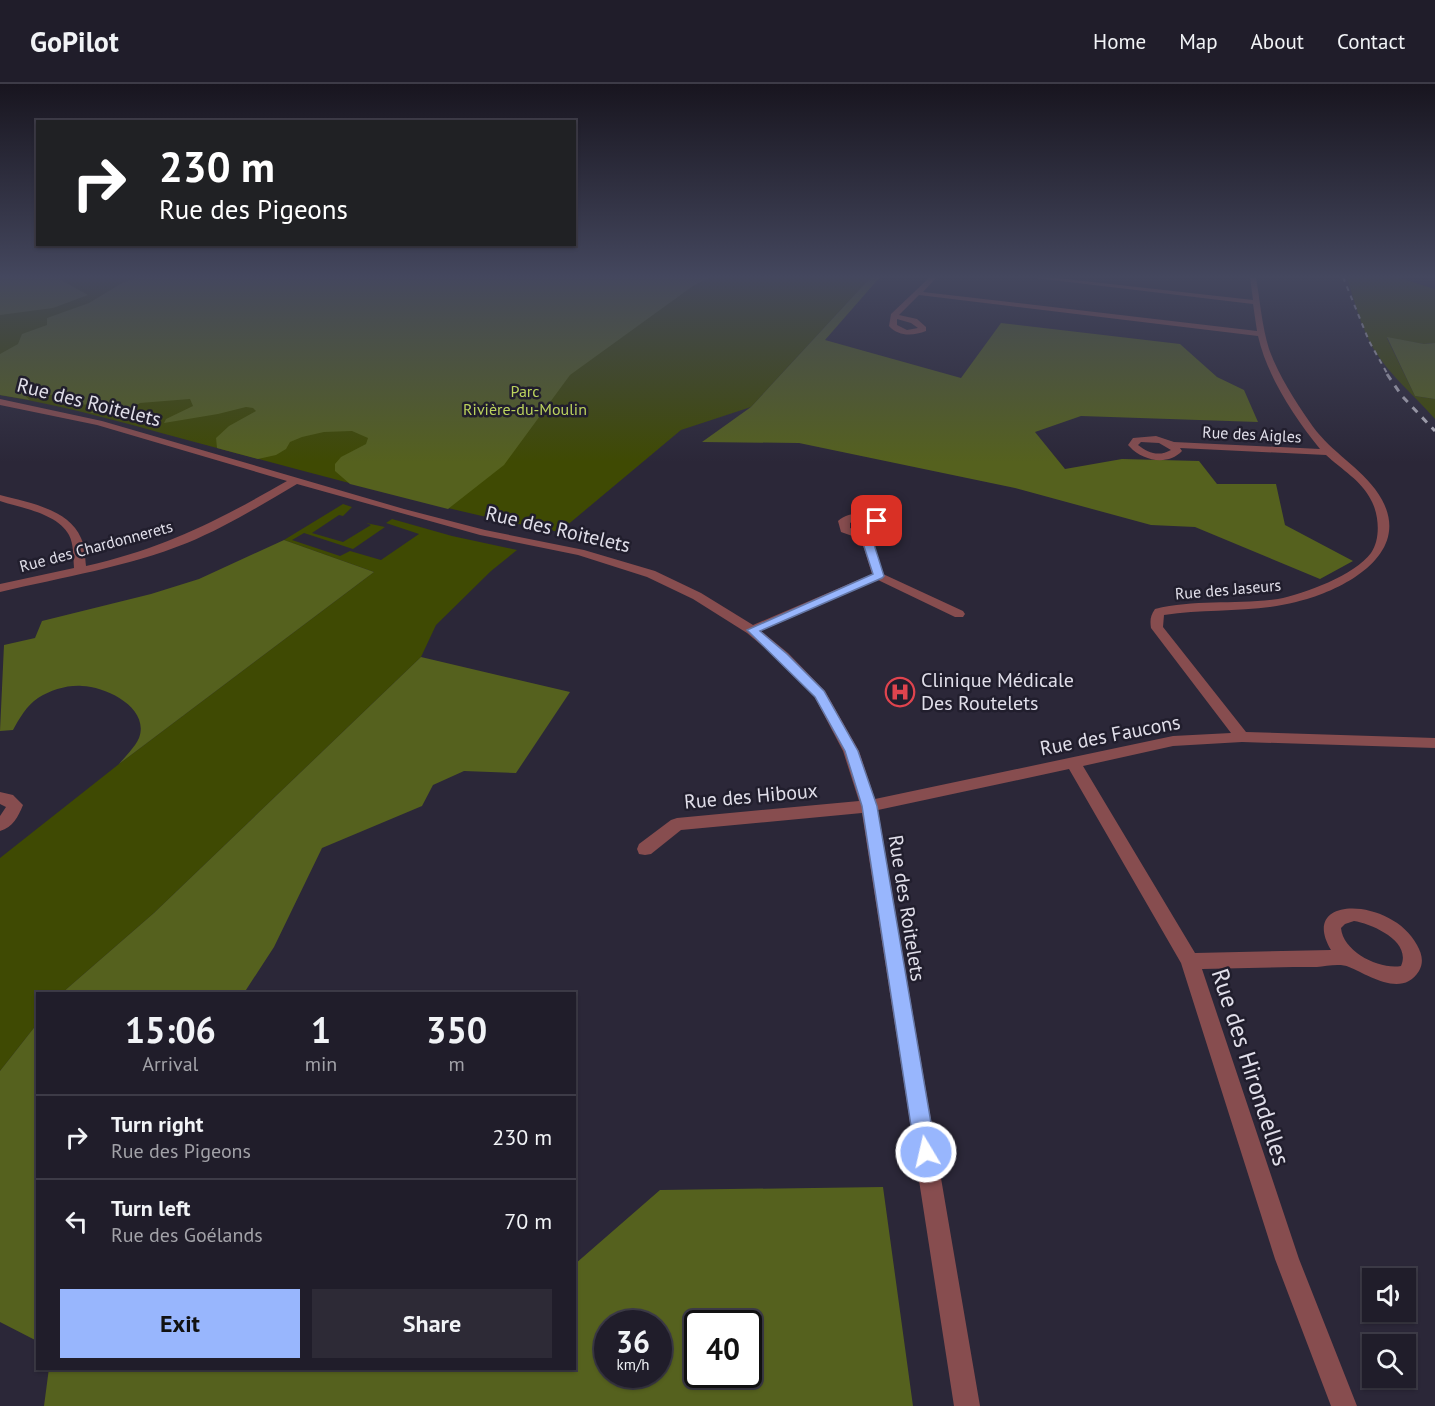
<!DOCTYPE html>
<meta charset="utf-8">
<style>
:root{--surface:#201d2a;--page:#2d2a36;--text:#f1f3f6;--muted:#a2a2a8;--line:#3d3b47;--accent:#98b6fd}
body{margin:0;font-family:"PT Sans",sans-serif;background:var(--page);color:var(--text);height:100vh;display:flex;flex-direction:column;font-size:22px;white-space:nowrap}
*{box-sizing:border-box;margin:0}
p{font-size:20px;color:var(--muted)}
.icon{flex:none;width:33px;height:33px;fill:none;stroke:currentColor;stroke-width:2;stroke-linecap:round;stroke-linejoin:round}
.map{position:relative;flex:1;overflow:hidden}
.side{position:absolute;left:36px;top:908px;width:540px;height:378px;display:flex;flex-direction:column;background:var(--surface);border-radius:0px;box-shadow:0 2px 4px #0004,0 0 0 2px var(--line)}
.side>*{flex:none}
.banner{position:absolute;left:36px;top:36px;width:540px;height:126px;border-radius:0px;box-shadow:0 2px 4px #0004,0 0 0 2px var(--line);background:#202124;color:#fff;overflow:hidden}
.fabs{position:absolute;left:1362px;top:1184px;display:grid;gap:12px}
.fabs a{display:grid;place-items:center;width:54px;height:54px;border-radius:0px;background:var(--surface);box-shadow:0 2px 4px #0004,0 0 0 2px var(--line);font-size:30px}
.speed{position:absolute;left:594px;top:1226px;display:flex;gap:12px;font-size:30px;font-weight:700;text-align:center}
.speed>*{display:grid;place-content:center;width:78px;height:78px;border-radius:50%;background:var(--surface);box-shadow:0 2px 4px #0004,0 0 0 2px var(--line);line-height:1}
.speed small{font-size:15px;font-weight:400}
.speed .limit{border:3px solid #111;border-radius:9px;background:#fff;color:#111}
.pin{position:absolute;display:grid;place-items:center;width:51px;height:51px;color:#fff;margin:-26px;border-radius:12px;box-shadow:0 3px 9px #0006}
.me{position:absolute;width:66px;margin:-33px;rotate:351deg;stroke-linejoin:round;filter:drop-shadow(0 0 4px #0008)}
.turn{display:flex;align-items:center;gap:21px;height:126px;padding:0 24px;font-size:27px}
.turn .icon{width:78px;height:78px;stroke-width:2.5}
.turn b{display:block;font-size:42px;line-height:51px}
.eta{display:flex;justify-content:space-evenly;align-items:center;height:102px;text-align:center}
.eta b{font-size:36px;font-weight:800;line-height:42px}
.button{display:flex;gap:12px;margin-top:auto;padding:12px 24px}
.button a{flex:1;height:69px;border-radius:0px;background:var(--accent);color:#111;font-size:24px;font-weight:800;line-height:69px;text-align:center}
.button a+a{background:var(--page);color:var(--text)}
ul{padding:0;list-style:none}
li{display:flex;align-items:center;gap:18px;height:84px;padding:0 24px;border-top:2px solid var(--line)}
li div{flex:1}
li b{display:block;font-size:22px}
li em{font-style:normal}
header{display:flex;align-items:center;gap:36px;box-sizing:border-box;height:84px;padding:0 30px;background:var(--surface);border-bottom:2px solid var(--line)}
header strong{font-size:28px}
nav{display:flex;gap:33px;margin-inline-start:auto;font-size:21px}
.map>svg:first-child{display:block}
.green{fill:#3f4a03}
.forest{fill:#55611e;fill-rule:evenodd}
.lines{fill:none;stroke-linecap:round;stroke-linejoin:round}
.minor{fill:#874d4f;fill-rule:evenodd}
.rail-far1{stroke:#b3b1bd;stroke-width:2;stroke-dasharray:5 5;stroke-linecap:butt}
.rail{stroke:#b3b1bd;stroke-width:3;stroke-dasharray:7 7;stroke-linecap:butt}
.route{fill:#98b6fd;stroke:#6376a4;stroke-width:1.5}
.labels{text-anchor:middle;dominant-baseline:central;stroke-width:5;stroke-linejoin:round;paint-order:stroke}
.far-park-label{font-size:16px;fill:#bcd35e;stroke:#211e2d}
.far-street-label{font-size:16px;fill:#e1dfea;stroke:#211e2d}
.street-label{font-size:20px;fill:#e1dfea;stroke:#211e2d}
.poi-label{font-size:20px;fill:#e1dfea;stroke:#211e2d;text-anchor:start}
.near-street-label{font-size:24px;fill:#e1dfea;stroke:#211e2d}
</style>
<header>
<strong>GoPilot</strong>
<nav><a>Home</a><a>Map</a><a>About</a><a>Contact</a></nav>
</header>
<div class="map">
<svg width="1435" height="1322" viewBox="0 0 1435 1322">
<rect width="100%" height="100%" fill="#2b2738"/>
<path class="green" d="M 0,193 L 871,193 L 751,323 L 681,346 L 559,448 C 443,426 331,394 217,364 C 145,345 74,323 0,311 Z
M 1347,193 L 1397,193 L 1435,205 L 1435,259 L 1424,260 L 1387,254 L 1415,312 L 1435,315 L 1435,335 C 1415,312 1389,291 1373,264 C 1361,242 1354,217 1347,193 Z
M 343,420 L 352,423 L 343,432 L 339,431 L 312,449 L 343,458 L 371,441 L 366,439 L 385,443 L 353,465 L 304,449 L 292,456 L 340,472 L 350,467 L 381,476 L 419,450 L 386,439 L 392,435 L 452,452 L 517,466 L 491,487 L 436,541 L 421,573 L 154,829 L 62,909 L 38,909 L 37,940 L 0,987 L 0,774 L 119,680 L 374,488 L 284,456 Z"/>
<path class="forest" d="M 0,193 L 62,193 L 61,196 L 88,211 L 53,224 L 0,231 Z
M 139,193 L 710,193 L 693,202 L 570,291 L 504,381 L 448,425 L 350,400 L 335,387 L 335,380 L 341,373 L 366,360 L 368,354 L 352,347 L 324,348 L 302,353 L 290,358 L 286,365 L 276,371 L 258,375 L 217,364 L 216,354 L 229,342 L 256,327 L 253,324 L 246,323 L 218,330 L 164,339 L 166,335 L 193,322 L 190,315 L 140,319 L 128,326 L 112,330 L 90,329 L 100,322 L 97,320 L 74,321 L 72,319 L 74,315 L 67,310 C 52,313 39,308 23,310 L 30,316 L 0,311 L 0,270 L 18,260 L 22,250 L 47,241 L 47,234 L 89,219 L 122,199 Z
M 871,193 L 880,193 L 825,256 L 961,294 L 1001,239 L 1180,260 L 1217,293 L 1244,306 L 1258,338 L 1081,332 L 1035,348 L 1065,385 L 1122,375 L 1199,377 L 1217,400 L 1276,400 L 1285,441 L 1353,477 L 1320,495 L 1195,443 L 1151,441 L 1015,404 L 799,359 L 702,358 L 751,323 Z
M 1387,253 L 1424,260 L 1435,259 L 1435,315 L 1415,312 Z
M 284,456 L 374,488 L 119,680 C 125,673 135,663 139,654 C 150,624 107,603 82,602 C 67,601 51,606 38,614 C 27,621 19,635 13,646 L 0,647 L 4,561 L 35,554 L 42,537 L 151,510 L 199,495 Z
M 421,573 L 570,608 L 516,689 L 464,687 L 433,701 L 422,722 L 322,764 L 274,863 L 244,909 L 62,909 L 154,829 Z
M 37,940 L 37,1257 L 0,1238 L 0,987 Z
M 883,1103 L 913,1322 L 44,1322 L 49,1284 L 574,1284 L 575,1180 L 660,1106 ZM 608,1239 L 658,1239 L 658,1290 L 608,1290 ZM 698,1239 L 748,1239 L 748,1290 L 698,1290 Z"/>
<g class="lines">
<path class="minor" d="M 930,193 L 937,193 L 923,208 L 1257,247 L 1253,220 L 1027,193 L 1048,193 L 1253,216 L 1250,193 L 1256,193 C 1260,217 1262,242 1269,265 C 1278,290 1294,315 1309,337 C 1328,366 1355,379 1375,405 C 1421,466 1346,506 1296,518 C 1253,529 1208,524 1164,531 L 1163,543 L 1246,648 L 1435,654 L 1435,664 L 1242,658 L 1173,662 L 1083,682 L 1195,869 L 1331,866 C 1297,809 1393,814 1417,861 C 1422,870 1424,878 1419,887 C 1402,915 1367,890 1349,883 C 1341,879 1326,882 1317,883 C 1279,883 1240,884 1202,885 L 1299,1175 L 1357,1322 L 1331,1322 L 1275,1175 L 1181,879 L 1069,685 L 878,726 L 980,1322 L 954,1322 L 862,729 L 681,746 L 651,770 L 645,771 L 639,770 L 637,765 L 639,760 L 671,736 L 677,734 L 859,717 L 843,667 L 814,612 L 778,575 L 747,549 L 693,515 L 647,493 L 578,471 L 480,451 L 297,400 C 261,421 226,443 187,459 C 127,483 63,493 0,508 L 0,500 L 74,484 C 73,473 74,461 69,451 C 57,429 21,424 0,417 L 0,411 C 27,418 69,425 81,454 C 85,462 85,473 86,482 C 165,464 217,437 287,397 L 97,341 L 0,321 L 0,315 L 102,337 L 404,425 L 485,446 L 584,466 L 655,487 L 701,509 L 753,541 L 872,490 L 861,455 L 841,448 L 838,437 C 851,426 867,429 881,435 L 882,444 L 872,454 L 883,490 L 963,527 L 965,530 L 963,533 L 955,533 L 878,496 L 761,547 L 788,569 L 825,607 L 859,667 L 875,715 L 1173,652 L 1231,649 L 1151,544 C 1150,537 1150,532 1155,525 C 1195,515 1237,521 1278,515 C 1304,510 1355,491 1371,469 C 1381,455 1379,430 1371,416 C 1362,397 1341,385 1326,371 L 1180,364 L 1182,367 C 1168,382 1143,377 1130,363 L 1128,361 L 1133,354 L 1156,352 L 1174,358 L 1320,365 C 1294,333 1267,292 1258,252 L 919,211 L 899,231 L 917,235 L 926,243 L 926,247 C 913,252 899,253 889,242 L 891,230 ZM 897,235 L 911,239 L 918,244 L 907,246 L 897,241 ZM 1141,358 L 1159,359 L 1171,366 C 1159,373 1148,369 1138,361 ZM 855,436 L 871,439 L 871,443 L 864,449 L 850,444 L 850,439 ZM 1354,837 C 1372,840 1412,857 1401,882 C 1380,886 1343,868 1341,844 L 1345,840 Z
M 0,708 L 13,711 L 23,721 C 18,733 13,743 0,747 L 0,732 L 6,723 L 0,720 Z"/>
<path class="rail-far1" d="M 1343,193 L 1369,257 L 1388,291"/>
<path class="rail" d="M 1387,290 L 1402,312 L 1435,347"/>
</g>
<linearGradient id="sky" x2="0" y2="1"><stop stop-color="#18151f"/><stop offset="0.51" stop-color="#44475e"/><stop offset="1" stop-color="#44475e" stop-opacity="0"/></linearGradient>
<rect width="1435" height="378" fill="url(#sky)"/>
<path class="route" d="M 874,435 L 882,437 L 881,444 L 872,454 L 884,492 L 882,494 L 760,547 L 787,570 L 824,607 L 858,667 L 877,722 L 936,1068 L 933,1075 L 926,1078 L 918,1075 L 915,1068 L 862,722 L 845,667 L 815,613 L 747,546 L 873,490 L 861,453 L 871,443 Z"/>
<defs>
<g id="hospital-ring" transform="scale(1.5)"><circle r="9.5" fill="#211e2d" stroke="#e0444e" stroke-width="1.5"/><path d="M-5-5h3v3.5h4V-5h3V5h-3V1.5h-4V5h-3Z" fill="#e0444e"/></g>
</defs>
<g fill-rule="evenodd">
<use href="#hospital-ring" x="900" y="608"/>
</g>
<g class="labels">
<g class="far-park-label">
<text x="525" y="307">Parc<tspan x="525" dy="18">Rivière-du-Moulin</tspan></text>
</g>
<g class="far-street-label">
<text transform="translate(1252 350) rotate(3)">Rue des Aigles</text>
<text transform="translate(96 462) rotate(-15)">Rue des Chardonnerets</text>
<text transform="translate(1228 505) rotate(-5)">Rue des Jaseurs</text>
</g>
<g class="street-label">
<text transform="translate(89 318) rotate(14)">Rue des Roitelets</text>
<text transform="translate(558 445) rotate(13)">Rue des Roitelets</text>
<text transform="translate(1110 651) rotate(-11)">Rue des Faucons</text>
<text transform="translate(751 712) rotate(-5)">Rue des Hiboux</text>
<text transform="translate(907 824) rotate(81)">Rue des Roitelets</text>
</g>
<g class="poi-label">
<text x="921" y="596">Clinique Médicale<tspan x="921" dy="23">Des Routelets</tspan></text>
</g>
<g class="near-street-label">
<text transform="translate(1251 983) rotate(72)">Rue des Hirondelles</text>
</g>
</g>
</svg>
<div class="fabs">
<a><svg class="icon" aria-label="sound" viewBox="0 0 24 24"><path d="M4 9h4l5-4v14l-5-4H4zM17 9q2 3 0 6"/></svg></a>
<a><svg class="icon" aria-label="search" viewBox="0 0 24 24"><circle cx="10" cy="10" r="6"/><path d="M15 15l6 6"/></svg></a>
</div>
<div class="speed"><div>36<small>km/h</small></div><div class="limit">40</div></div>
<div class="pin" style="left:877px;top:437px;background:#d93025"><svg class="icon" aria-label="arrive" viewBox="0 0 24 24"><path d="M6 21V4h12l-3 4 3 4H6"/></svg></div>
<svg class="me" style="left:926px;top:1068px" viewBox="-20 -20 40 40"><circle r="17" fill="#98b6fd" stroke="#fff" stroke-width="3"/><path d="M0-11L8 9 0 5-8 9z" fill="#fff"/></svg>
<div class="banner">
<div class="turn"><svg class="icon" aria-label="right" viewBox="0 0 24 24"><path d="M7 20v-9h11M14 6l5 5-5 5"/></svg><div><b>230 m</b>Rue des Pigeons</div></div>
</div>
<section class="side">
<div class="eta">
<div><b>15:06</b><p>Arrival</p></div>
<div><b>1</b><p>min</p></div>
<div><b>350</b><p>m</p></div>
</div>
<ul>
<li><svg class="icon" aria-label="right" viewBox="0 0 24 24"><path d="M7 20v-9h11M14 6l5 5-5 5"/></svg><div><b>Turn right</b><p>Rue des Pigeons</p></div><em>230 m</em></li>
<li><svg class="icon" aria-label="left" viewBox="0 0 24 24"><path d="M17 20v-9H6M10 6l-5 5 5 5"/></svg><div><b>Turn left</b><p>Rue des Goélands</p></div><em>70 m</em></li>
</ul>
<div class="button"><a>Exit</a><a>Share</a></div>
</section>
</div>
